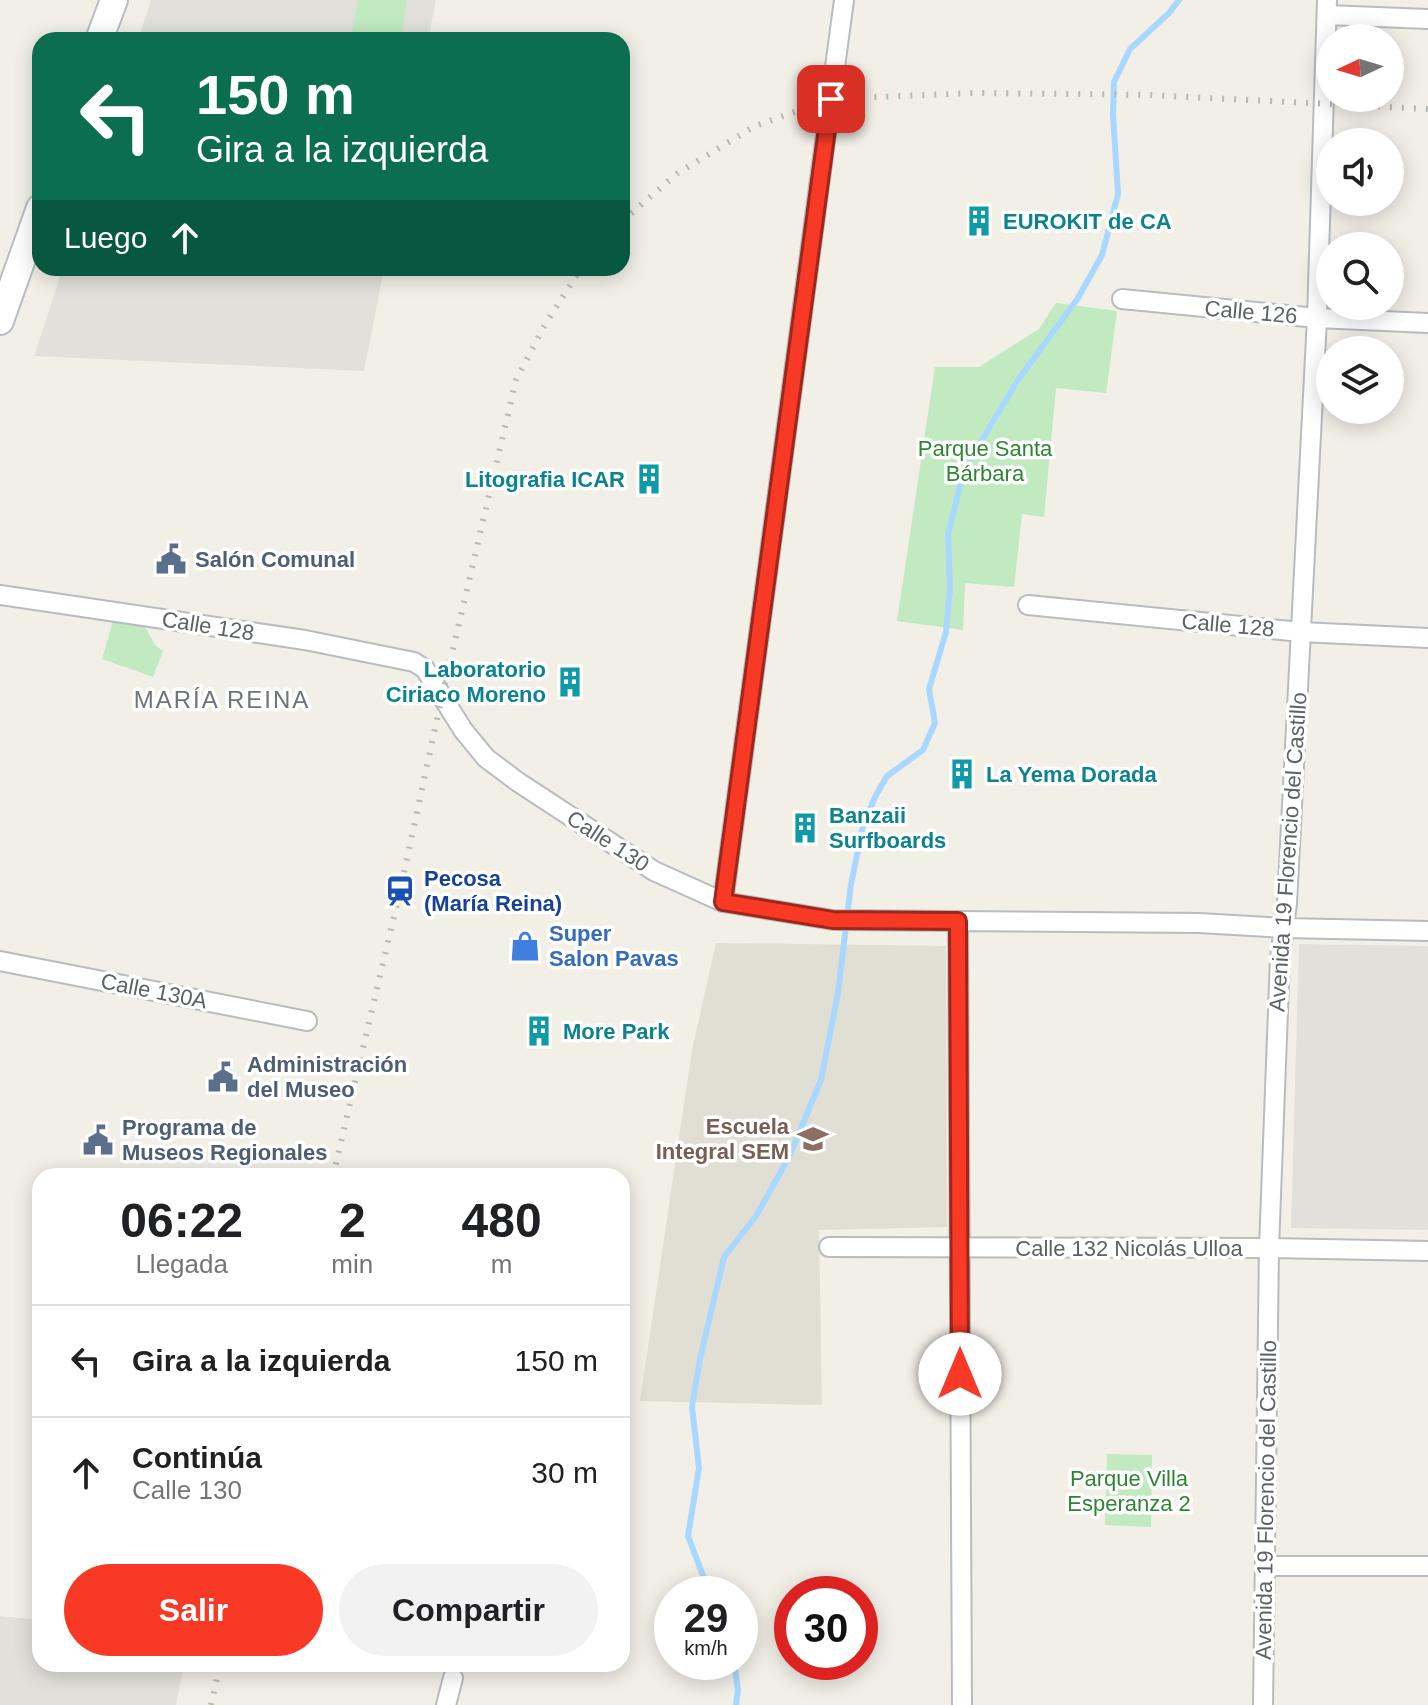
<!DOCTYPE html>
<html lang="es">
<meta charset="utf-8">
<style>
:root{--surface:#fff;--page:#f2f2f2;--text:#202124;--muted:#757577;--line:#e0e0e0;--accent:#f73926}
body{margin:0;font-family:Arial,sans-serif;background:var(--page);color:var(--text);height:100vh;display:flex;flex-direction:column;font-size:30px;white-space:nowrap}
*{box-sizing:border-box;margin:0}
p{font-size:26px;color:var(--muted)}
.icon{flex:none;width:44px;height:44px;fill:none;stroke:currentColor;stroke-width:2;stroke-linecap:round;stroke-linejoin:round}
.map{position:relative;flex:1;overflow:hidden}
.details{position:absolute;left:32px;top:1168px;width:598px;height:504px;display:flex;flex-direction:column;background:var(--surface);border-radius:24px;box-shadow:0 4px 20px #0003}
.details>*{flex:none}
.top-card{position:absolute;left:32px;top:32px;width:598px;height:244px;border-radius:24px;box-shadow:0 4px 20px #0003;background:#0b6e4f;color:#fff;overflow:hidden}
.needle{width:52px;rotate:266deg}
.controls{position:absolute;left:1316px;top:24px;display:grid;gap:16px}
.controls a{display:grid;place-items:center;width:88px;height:88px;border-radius:50%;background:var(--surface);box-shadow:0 4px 20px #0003;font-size:40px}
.speed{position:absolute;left:654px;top:1576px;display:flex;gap:16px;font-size:40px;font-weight:700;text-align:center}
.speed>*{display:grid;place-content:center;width:104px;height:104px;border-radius:50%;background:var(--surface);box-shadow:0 4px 20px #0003;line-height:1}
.speed small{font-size:20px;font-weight:400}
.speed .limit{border:12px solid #d22;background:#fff;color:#111}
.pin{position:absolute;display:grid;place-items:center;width:68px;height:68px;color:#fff;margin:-34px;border-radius:16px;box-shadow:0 4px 12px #0006}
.me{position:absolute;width:88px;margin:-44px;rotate:0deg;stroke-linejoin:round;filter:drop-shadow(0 0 6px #0008)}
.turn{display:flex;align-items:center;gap:28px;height:168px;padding:0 32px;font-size:36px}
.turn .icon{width:104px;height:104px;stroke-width:2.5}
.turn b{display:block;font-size:56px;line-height:68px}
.then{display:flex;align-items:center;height:76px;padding:0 32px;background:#0003;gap:16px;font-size:30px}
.eta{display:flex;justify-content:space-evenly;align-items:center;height:136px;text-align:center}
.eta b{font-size:48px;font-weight:700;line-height:56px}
.action{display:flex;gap:16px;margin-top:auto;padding:16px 32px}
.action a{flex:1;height:92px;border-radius:48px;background:var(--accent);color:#fff;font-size:32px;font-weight:700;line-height:92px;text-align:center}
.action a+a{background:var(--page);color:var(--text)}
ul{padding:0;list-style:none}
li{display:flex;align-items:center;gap:24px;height:112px;padding:0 32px;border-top:2px solid var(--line)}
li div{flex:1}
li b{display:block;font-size:30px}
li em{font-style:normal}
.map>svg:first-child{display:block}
.industrial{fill:#e2e0da}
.education{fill:#e1ded4}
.green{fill:#c1eac1}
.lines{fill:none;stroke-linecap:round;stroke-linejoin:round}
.stream{stroke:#a8d8ff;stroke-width:6}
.minor-casing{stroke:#b8bcc0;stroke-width:22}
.secondary-casing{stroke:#b9bdc3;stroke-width:30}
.minor{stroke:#fff;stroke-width:18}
.secondary{stroke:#fff;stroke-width:26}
.rail{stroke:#b7b8b8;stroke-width:6;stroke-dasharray:2 10;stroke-linecap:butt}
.route-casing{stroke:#a12519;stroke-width:20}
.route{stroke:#f73926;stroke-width:14}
.labels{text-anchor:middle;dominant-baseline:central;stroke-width:7;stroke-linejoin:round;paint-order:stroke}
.culture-label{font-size:22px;font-weight:bold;fill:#0d838f;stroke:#fff;text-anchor:start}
.street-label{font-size:22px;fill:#5d6267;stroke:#fff}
.park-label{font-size:22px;fill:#2e8633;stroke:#fff}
.service-label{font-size:22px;font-weight:bold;fill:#4e5e75;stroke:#fff;text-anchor:start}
.transit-label{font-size:22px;font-weight:bold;fill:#164399;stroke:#fff;text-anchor:start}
.shop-label{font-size:22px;font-weight:bold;fill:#366cbe;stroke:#fff;text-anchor:start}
.education-label{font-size:22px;font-weight:bold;fill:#785e54;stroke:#fff;text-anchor:end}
.neighbourhood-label{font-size:24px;letter-spacing:2px;fill:#6e747a;stroke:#fff}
</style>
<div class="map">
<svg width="1428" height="1705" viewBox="0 0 1428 1705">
<rect width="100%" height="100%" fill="#f1efe6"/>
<path class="industrial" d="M 151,0 L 436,0 L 428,40 L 138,40 Z
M 63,268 L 384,268 L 364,371 L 34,356 Z
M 1299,944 L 1428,946 L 1428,1230 L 1291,1228 Z
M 0,1616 L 40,1620 L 40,1664 L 184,1664 L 176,1705 L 0,1705 Z"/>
<path class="education" d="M 716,943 L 946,946 L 947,1227 L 819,1230 L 822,1405 L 640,1401 L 692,1050 Z"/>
<path class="green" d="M 358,0 L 407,0 L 401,40 L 351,40 Z
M 1056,303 L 1117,311 L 1106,393 L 1056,388 L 1044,517 L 1022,514 L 1014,587 L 965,583 L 963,630 L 897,621 L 935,367 L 979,367 L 1039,329 Z
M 113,621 L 145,627 L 155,645 L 163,651 L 153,677 L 102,659 Z
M 1107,1454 L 1152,1455 L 1151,1527 L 1105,1525 Z"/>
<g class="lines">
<path class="stream" d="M 710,1594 L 688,1536 L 699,1468 L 692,1407 L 700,1359 L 724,1257 L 756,1216 L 789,1157 L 821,1080 L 838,993 L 851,884 L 863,826 L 875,797 L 887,776 L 923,750 L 935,723 L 929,689 L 946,632 L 950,590 L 948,535 L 964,470 L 1018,380 L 1078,298 L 1102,255 L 1118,194 L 1113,114 L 1114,82 L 1130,49 L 1169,13 L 1179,0
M 734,1662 L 738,1690 L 736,1705"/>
<g class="minor-casing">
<path id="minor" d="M 1327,15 L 1428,19
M 1122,299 L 1317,318 L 1428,323
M 0,595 L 305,640 L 414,662 L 425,669 L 463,730 L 486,758 L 518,782 L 654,871 L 723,902 L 833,920 L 1199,923 L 1284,928 L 1428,931
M 1028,605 L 1301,632 L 1428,638
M 723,902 L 844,0
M 958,921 L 962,1705
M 0,961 L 307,1021
M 829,1247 L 1269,1248 L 1428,1251
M 1265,1566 L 1428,1566
M 446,1705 L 453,1678
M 1263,1705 L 1269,1248 L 1280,958 L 1287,903 L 1317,318 L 1327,0"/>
</g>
<g class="secondary-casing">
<path id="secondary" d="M 99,40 L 114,0
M 0,321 L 40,208"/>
</g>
<use href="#minor" class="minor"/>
<use href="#secondary" class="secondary"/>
<path class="rail" d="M 622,221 L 678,173 L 755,126 L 831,99 L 974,93 L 1078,94 L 1150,95 L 1428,109
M 333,1176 L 400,891 L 442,696 L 516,380 L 543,328 L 581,268
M 211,1705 L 220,1664"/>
</g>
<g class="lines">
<g class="route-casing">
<path id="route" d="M 831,99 L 723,902 L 833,920 L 958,921 L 960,1374"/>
</g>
<use href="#route" class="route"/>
</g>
<defs>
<g id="building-bare" transform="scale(2.4)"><path d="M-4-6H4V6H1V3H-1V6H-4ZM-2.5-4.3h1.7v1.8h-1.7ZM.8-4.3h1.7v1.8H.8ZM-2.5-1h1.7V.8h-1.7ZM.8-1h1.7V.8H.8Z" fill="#0f9aa8" stroke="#fff" stroke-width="2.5" paint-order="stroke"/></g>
<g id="civic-bare" transform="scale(2.4)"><path d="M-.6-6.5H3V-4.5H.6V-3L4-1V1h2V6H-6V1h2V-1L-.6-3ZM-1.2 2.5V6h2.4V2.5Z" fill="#5c6f8a" stroke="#fff" stroke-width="2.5" paint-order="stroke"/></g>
<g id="station-bare" transform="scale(2.4)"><path d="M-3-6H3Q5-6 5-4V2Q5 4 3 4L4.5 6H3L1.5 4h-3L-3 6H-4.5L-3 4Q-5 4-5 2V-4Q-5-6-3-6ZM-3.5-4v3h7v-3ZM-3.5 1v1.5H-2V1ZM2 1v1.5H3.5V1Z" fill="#1a4fb4" stroke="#fff" stroke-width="2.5" paint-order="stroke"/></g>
<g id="shop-bare" transform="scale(2.4)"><path d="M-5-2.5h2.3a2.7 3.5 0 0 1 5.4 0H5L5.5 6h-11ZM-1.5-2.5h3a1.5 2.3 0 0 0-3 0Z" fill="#3f7fe0" stroke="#fff" stroke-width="2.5" paint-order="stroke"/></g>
<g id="school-bare" transform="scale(2.4)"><path d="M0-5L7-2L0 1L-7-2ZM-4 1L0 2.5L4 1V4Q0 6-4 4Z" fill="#8d6e63" stroke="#fff" stroke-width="2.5" paint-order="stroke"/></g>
</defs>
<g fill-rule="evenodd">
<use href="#building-bare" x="979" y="221"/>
<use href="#building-bare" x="649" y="479"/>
<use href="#civic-bare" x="171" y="559"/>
<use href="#building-bare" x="570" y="682"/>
<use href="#building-bare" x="962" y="774"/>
<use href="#building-bare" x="805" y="828"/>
<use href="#station-bare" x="400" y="891"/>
<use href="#shop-bare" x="525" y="946"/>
<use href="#building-bare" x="539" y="1031"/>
<use href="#civic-bare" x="223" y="1077"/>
<use href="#school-bare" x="813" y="1139"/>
<use href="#civic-bare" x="98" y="1140"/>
</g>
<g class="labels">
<g class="culture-label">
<text x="1003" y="221">EUROKIT de CA</text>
<text x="625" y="479" text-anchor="end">Litografia ICAR</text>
<text x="546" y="669" text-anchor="end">Laboratorio<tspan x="546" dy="25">Ciriaco Moreno</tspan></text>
<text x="986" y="774">La Yema Dorada</text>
<text x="829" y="815">Banzaii<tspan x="829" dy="25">Surfboards</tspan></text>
<text x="563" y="1031">More Park</text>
</g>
<g class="street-label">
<text transform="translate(1251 312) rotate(5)">Calle 126</text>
<text transform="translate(1228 625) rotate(5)">Calle 128</text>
<text transform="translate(208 626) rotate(9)">Calle 128</text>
<text transform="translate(608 841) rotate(33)">Calle 130</text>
<text transform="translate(1288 852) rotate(-86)">Avenida 19 Florencio del Castillo</text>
<text transform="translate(154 991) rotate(11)">Calle 130A</text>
<text x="1129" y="1248">Calle 132 Nicolás Ulloa</text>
<text transform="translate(1266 1500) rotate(-89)">Avenida 19 Florencio del Castillo</text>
</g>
<g class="park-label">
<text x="985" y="448">Parque Santa<tspan x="985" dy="25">Bárbara</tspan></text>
<text x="1129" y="1478">Parque Villa<tspan x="1129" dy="25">Esperanza 2</tspan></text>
</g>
<g class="service-label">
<text x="195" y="559">Salón Comunal</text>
<text x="247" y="1064">Administración<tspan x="247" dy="25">del Museo</tspan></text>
<text x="122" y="1127">Programa de<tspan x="122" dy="25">Museos Regionales</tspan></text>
</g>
<g class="transit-label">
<text x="424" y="878">Pecosa<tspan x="424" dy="25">(María Reina)</tspan></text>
</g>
<g class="shop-label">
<text x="549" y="933">Super<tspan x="549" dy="25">Salon Pavas</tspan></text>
</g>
<g class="education-label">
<text x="789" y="1126">Escuela<tspan x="789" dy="25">Integral SEM</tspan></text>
</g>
<g class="neighbourhood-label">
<text x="222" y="699">MARÍA REINA</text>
</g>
</g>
</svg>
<div class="controls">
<a><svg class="needle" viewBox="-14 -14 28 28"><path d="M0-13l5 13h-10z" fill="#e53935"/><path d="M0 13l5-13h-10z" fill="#757577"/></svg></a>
<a><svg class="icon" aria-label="sound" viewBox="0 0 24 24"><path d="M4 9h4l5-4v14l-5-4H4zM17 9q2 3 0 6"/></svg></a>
<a><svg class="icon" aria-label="search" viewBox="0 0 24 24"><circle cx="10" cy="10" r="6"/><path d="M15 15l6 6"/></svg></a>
<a><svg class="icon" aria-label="layers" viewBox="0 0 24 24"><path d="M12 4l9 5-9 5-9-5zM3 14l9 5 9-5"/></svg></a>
</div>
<div class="speed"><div>29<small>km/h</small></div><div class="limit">30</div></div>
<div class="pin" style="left:831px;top:99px;background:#d93025"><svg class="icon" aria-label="arrive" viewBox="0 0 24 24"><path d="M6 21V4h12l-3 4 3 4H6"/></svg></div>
<svg class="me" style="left:960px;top:1374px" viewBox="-20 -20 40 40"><circle r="19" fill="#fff"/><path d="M0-13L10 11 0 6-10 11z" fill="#f73926"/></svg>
<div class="top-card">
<div class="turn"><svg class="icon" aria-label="left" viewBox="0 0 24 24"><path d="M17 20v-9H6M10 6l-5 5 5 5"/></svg><div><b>150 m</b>Gira a la izquierda</div></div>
<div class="then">Luego<svg class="icon" aria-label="ahead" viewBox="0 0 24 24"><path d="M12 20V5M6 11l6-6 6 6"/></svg></div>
</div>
<section class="details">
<div class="eta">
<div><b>06:22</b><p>Llegada</p></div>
<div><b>2</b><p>min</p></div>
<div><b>480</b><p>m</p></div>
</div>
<ul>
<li><svg class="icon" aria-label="left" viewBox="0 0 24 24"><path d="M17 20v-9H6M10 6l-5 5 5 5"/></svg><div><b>Gira a la izquierda</b></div><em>150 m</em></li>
<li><svg class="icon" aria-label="ahead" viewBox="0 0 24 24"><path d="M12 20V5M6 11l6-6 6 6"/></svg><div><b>Continúa</b><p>Calle 130</p></div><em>30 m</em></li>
</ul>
<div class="action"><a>Salir</a><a>Compartir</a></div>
</section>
</div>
